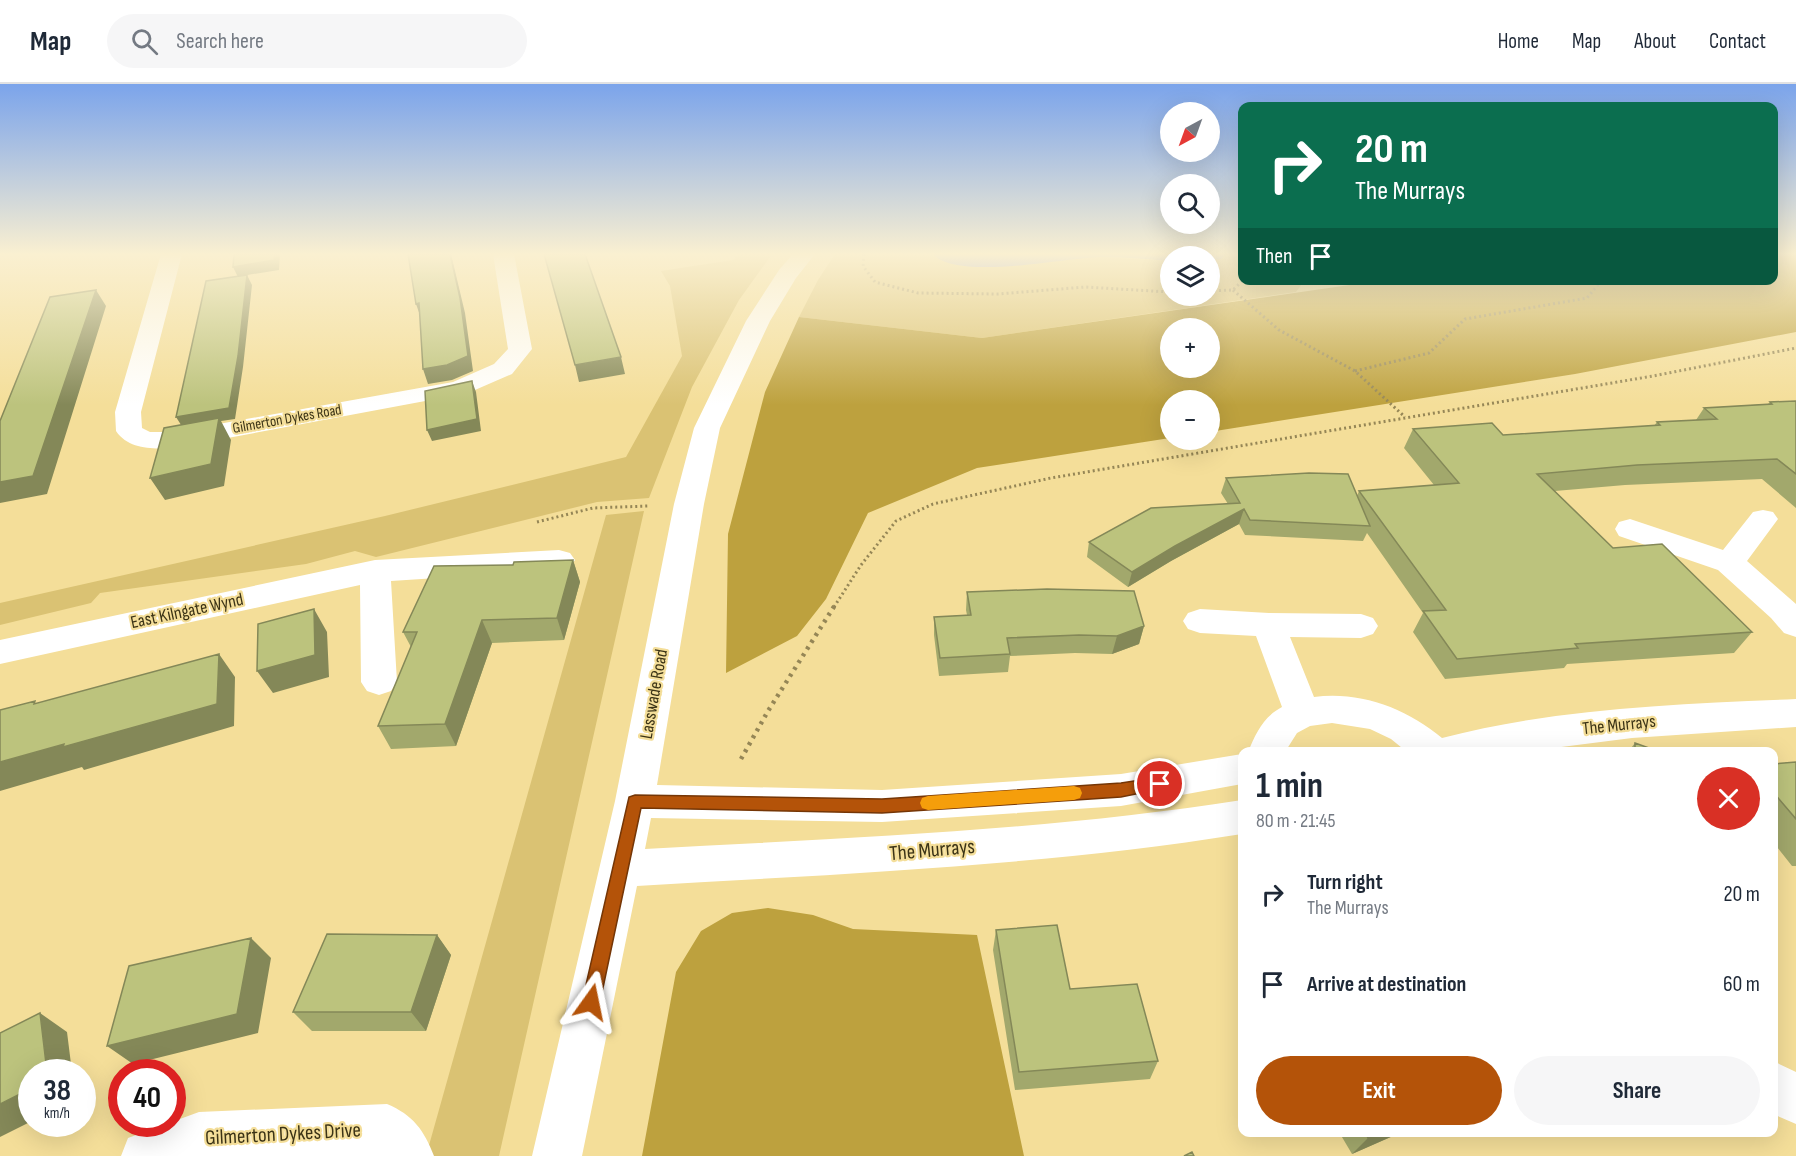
<!DOCTYPE html>
<meta charset="utf-8">
<style>
:root{--surface:#fff;--page:#f6f6f7;--text:#1f2937;--muted:#747a83;--line:#e0e1e3;--accent:#b45309}
body{margin:0;font-family:"Sofia Sans Condensed",sans-serif;background:var(--page);color:var(--text);height:100vh;display:flex;flex-direction:column;font-size:22px;white-space:nowrap}
*{box-sizing:border-box;margin:0}
p{font-size:20px;color:var(--muted)}
.icon{flex:none;width:33px;height:33px;fill:none;stroke:currentColor;stroke-width:2;stroke-linecap:round;stroke-linejoin:round}
.map{position:relative;flex:1;overflow:hidden}
.details{position:absolute;left:1238px;top:663px;width:540px;height:390px;display:flex;flex-direction:column;background:var(--surface);border-radius:12px;box-shadow:0 6px 24px #0002}
.details>*{flex:none}
.top-card{position:absolute;left:1238px;top:18px;width:540px;height:183px;border-radius:12px;box-shadow:0 6px 24px #0002;background:#0b6e4f;color:#fff;overflow:hidden}
.needle{width:39px;rotate:221deg}
.buttons{position:absolute;left:1160px;top:18px;display:grid;gap:12px}
.buttons a{display:grid;place-items:center;width:60px;height:60px;border-radius:50%;background:var(--surface);box-shadow:0 6px 24px #0002;font-size:30px}
.speed{position:absolute;left:18px;top:975px;display:flex;gap:12px;font-size:30px;font-weight:700;text-align:center}
.speed>*{display:grid;place-content:center;width:78px;height:78px;border-radius:50%;background:var(--surface);box-shadow:0 6px 24px #0002;line-height:1}
.speed small{font-size:15px;font-weight:400}
.speed .limit{border:9px solid #d22;background:#fff;color:#111}
.pin{position:absolute;display:grid;place-items:center;width:51px;height:51px;color:#fff;margin:-26px;border:3px solid #fff;border-radius:50%;box-shadow:0 2px 6px #0007}
.me{position:absolute;width:66px;margin:-33px;rotate:12deg;stroke-linejoin:round;filter:drop-shadow(0 0 4px #0008)}
.turn{display:flex;align-items:center;gap:21px;height:126px;padding:0 18px;font-size:27px}
.turn .icon{width:78px;height:78px;stroke-width:2.5}
.turn b{display:block;font-size:42px;line-height:51px}
.then{display:flex;align-items:center;height:57px;padding:0 18px;background:#0003;gap:12px;font-size:22px}
.round{display:grid;place-items:center;flex:none;width:63px;height:63px;border-radius:32px;background:var(--page)}
.head{display:flex;align-items:center;justify-content:space-between;height:102px;padding:0 18px}
h1{font-size:36px;font-weight:700;line-height:45px}
.primary-button{display:flex;gap:12px;margin-top:auto;padding:12px 18px}
.primary-button a{flex:1;height:69px;border-radius:36px;background:var(--accent);color:#fff;font-size:24px;font-weight:700;line-height:69px;text-align:center}
.primary-button a+a{background:var(--page);color:var(--text)}
ul{padding:0;list-style:none}
li{display:flex;align-items:center;gap:18px;height:90px;padding:0 18px}
li div{flex:1}
li b{display:block;font-size:22px}
li em{font-style:normal}
header{display:flex;align-items:center;gap:36px;box-sizing:border-box;height:84px;padding:0 30px;background:var(--surface);border-bottom:2px solid var(--line)}
header strong{font-size:28px}
nav{display:flex;gap:33px;margin-inline-start:auto;font-size:21px}
.search{width:420px;height:54px;background:var(--page);display:flex;align-items:center;gap:15px;box-sizing:border-box;padding:0 21px;border-radius:33px;color:var(--muted);font-size:22px}
.map>svg:first-child{display:block}
.green{fill:#dac273}
.forest{fill:#bda13e;fill-rule:evenodd}
.water{fill:#778bf0}
.lines{fill:none;stroke-linecap:round;stroke-linejoin:round}
.path-far1{stroke:#958656;stroke-width:3;stroke-dasharray:2 3;stroke-linecap:butt}
.path{stroke:#958656;stroke-width:4.5;stroke-dasharray:3 5;stroke-linecap:butt}
.minor{fill:#fff;fill-rule:evenodd}
.wall{fill:#a2a86c}
.shaded-wall{fill:#848858}
.building{fill:#bcc37d;stroke:#848858;stroke-width:1.5}
.route{fill:#b45309;stroke:#753606;stroke-width:1.5}
.slow{fill:#f59e0b}
.labels{text-anchor:middle;dominant-baseline:central;stroke-width:4.5;stroke-linejoin:round;paint-order:stroke}
.far-street-label{font-size:15px;fill:#3b3316;stroke:#f4de99}
.street-label{font-size:18px;fill:#3b3316;stroke:#f4de99}
.near-street-label{font-size:21px;fill:#3b3316;stroke:#f4de99}
</style>
<header>
<strong>Map</strong>
<div class="search"><svg class="icon" aria-label="search" viewBox="0 0 24 24"><circle cx="10" cy="10" r="6"/><path d="M15 15l6 6"/></svg>Search here</div>
<nav><a>Home</a><a>Map</a><a>About</a><a>Contact</a></nav>
</header>
<div class="map">
<svg width="1796" height="1072" viewBox="0 0 1796 1072">
<rect width="100%" height="100%" fill="#f4de99"/>
<path class="green" d="M 739,170 L 772,170 L 739,216 L 692,303 L 649,414 L 597,418 L 376,473 L 355,467 L 306,480 L 100,509 L 91,519 L 0,541 L 0,519 L 385,432 L 626,373 L 682,272 L 670,202 L 661,187 L 733,176 Z
M 835,170 L 1099,173 L 1170,177 L 1170,212 L 1209,212 L 1209,176 L 1221,175 L 1226,170 L 1242,170 L 1242,196 L 1304,197 L 1296,208 L 982,254 L 799,233 L 818,196 Z
M 644,427 L 499,1072 L 426,1072 L 606,431 Z"/>
<path class="forest" d="M 1773,170 L 1796,170 L 1796,248 L 1575,290 L 1209,348 L 1209,316 L 1170,316 L 1170,354 L 977,384 L 868,429 L 826,515 L 797,552 L 726,589 L 728,450 L 765,308 L 799,233 L 982,254 L 1377,197 L 1773,196 ZM 1170,244 L 1209,244 L 1209,284 L 1170,284 Z
M 768,824 L 813,831 L 853,845 L 977,851 L 1024,1072 L 642,1072 L 676,888 L 701,847 L 732,829 Z"/>
<path class="water" d="M 933,170 L 1226,170 L 1221,175 L 1209,176 L 1209,172 L 1170,172 L 1170,177 C 1147,175 1123,173 1100,173 C 1063,174 957,197 933,170 Z"/>
<g class="lines">
<path class="path-far1" d="M 864,170 L 863,182 L 875,198 L 918,209 L 998,210 L 1085,203 L 1170,208
M 1233,206 L 1279,246 L 1355,287 L 1405,333
M 1209,207 L 1233,206 L 1243,196
M 1355,287 L 1429,269 L 1465,235 L 1587,214 L 1602,196
M 537,438 L 593,424 L 648,422
M 834,523 L 861,481 L 896,437 L 933,420 L 1051,394 L 1653,292 L 1796,264"/>
<path class="path" d="M 741,675 L 768,627 L 835,521"/>
<path class="minor" d="M 161,170 L 182,170 L 141,328 L 142,344 L 150,348 L 174,348 L 453,298 L 494,280 L 508,265 L 493,170 L 514,170 L 532,265 L 512,290 L 468,309 L 174,364 C 153,365 129,366 116,347 L 115,328 Z
M 793,170 L 815,170 L 796,194 L 770,237 L 720,344 L 704,420 L 657,701 L 882,706 L 1121,690 L 1242,670 L 1242,700 L 1121,722 L 882,738 L 651,734 L 645,765 C 844,754 1045,747 1242,716 L 1242,750 C 1042,782 839,790 637,802 L 582,1072 L 532,1072 L 615,717 L 674,420 L 694,344 L 746,237 L 779,186 Z
M 1763,426 L 1773,428 L 1778,435 L 1747,477 L 1796,520 L 1796,553 L 1784,549 L 1771,534 L 1718,486 L 1619,452 L 1615,445 L 1619,438 L 1630,435 L 1723,466 L 1753,428 Z
M 559,466 L 570,469 L 575,476 L 570,483 L 559,486 L 391,497 L 397,598 L 391,607 L 379,611 L 367,607 L 361,598 L 360,501 L 0,580 L 0,556 L 375,476 Z
M 1200,525 L 1269,529 L 1361,530 L 1373,534 L 1378,542 L 1373,550 L 1361,554 L 1290,553 L 1314,613 C 1360,607 1406,624 1442,654 C 1556,624 1679,620 1796,615 L 1796,643 L 1632,654 L 1523,668 L 1407,668 L 1391,655 L 1370,645 L 1332,639 L 1310,642 L 1297,649 L 1285,668 L 1248,668 C 1256,649 1263,633 1282,623 L 1256,552 L 1200,549 L 1188,545 L 1183,537 L 1188,529 Z
M 1773,977 L 1796,988 L 1796,1040 L 1773,1030 Z
M 387,1020 C 413,1031 424,1046 434,1072 L 121,1072 L 128,1054 L 199,1028 Z"/>
</g>
<path class="wall" d="M 1796,317 L 1796,424 L 1762,395 L 1625,401 L 1555,407 L 1613,464 L 1752,548 L 1734,569 L 1567,580 L 1564,584 L 1445,595 L 1413,548 L 1423,529 L 1367,449 L 1363,457 L 1245,451 L 1239,440 L 1171,477 L 1128,503 L 1087,473 L 1089,458 L 1228,420 L 1221,409 L 1226,394 L 1357,412 L 1359,407 L 1434,401 L 1404,364 L 1413,345 L 1503,351 L 1654,342 L 1657,338 L 1696,336 L 1704,324 L 1768,320 L 1770,318 Z
M 573,476 L 580,498 L 564,556 L 492,559 L 456,662 L 391,665 L 378,642 L 411,563 L 403,548 L 513,481 Z
M 967,508 L 1144,542 L 1139,560 L 1112,570 L 1075,569 L 1010,572 L 1008,588 L 939,592 L 934,551 L 934,533 L 967,531 L 966,526 Z
M 1635,659 L 1660,668 L 1628,668 Z
M 1796,678 L 1796,782 L 1792,782 L 1773,758 L 1773,680 Z
M 996,846 L 1158,977 L 1150,995 L 1015,1006 L 993,866 Z
M 437,851 L 451,871 L 426,947 L 312,947 L 293,928 Z
M 1339,1048 L 1402,1048 L 1352,1070 Z"/>
<path class="shaded-wall" d="M 275,170 L 280,170 L 279,186 L 247,191 L 252,201 L 243,283 L 235,335 L 221,337 L 231,356 L 224,402 L 165,416 L 150,394 L 183,344 L 176,333 L 238,193 L 233,183 Z
M 450,170 L 451,170 L 465,229 L 473,287 L 452,296 L 428,300 L 423,285 Z
M 96,206 L 106,222 L 47,410 L 0,419 L 0,398 Z
M 419,219 L 421,234 L 416,220 Z
M 621,273 L 625,290 L 579,298 L 575,281 Z
M 472,297 L 476,308 L 481,347 L 432,357 L 427,346 Z
M 1244,425 L 1239,440 L 1171,477 L 1128,503 L 1132,488 L 1175,462 Z
M 573,476 L 580,498 L 564,556 L 557,534 Z
M 314,525 L 327,548 L 329,593 L 273,609 L 257,587 Z
M 482,536 L 492,559 L 456,662 L 445,640 Z
M 1144,542 L 1139,560 L 1112,570 L 1117,552 Z
M 219,570 L 235,593 L 234,642 L 84,686 L 82,683 L 0,707 L 0,678 L 64,660 Z
M 437,851 L 451,871 L 426,947 L 411,928 Z
M 251,854 L 271,874 L 258,949 L 133,980 L 107,962 Z
M 40,929 L 67,948 L 72,988 L 47,988 Z
M 32,1004 L 32,1037 L 0,1053 L 0,1020 Z
M 1381,1048 L 1402,1048 L 1352,1070 L 1368,1054 Z"/>
<path class="building" d="M 234,170 L 275,170 L 274,176 L 233,183 Z
M 408,170 L 450,170 L 460,214 L 468,272 L 447,281 L 423,285 L 419,219 L 416,220 Z
M 544,170 L 585,170 L 621,273 L 575,281 Z
M 247,191 L 238,272 L 229,324 L 176,333 L 206,197 Z
M 96,206 L 33,392 L 0,398 L 0,337 L 50,213 Z
M 472,297 L 477,335 L 427,346 L 425,307 Z
M 1796,317 L 1796,390 L 1777,375 L 1637,381 L 1537,390 L 1613,464 L 1662,460 L 1752,548 L 1575,560 L 1578,564 L 1457,575 L 1423,527 L 1446,526 L 1359,407 L 1459,399 L 1413,345 L 1492,339 L 1503,351 L 1660,341 L 1657,338 L 1717,335 L 1704,324 L 1772,320 L 1770,318 Z
M 219,334 L 211,380 L 150,394 L 164,344 Z
M 1309,389 L 1348,390 L 1370,442 L 1250,436 L 1244,425 L 1175,462 L 1132,488 L 1089,458 L 1151,424 L 1240,419 L 1226,394 Z
M 573,476 L 557,534 L 482,536 L 445,640 L 378,642 L 417,548 L 403,548 L 434,482 L 513,481 L 514,478 Z
M 1047,505 L 1134,507 L 1144,542 L 1117,552 L 1079,551 L 1007,554 L 1010,570 L 940,574 L 934,533 L 971,531 L 967,508 Z
M 314,525 L 315,571 L 257,587 L 258,540 Z
M 219,570 L 217,620 L 63,663 L 64,660 L 0,678 L 0,626 L 35,617 L 34,620 Z
M 1635,659 L 1660,668 L 1635,668 Z
M 1796,678 L 1796,735 L 1773,708 L 1773,680 Z
M 1057,841 L 1070,905 L 1137,900 L 1158,977 L 1019,988 L 996,846 Z
M 327,850 L 437,851 L 411,928 L 293,928 Z
M 251,854 L 237,930 L 107,962 L 129,882 Z
M 40,929 L 47,988 L 32,988 L 32,1004 L 0,1020 L 0,949 Z
M 1365,1048 L 1381,1048 L 1368,1054 Z
M 1192,1068 L 1194,1072 L 1184,1072 Z"/>
<linearGradient id="sky" x2="0" y2="1"><stop stop-color="#7ba4eb"/><stop offset="0.53" stop-color="#faf0d1"/><stop offset="1" stop-color="#faf0d1" stop-opacity="0"/></linearGradient>
<rect width="1796" height="321" fill="url(#sky)"/>
<path class="route" d="M 1160,693 L 1165,695 L 1168,700 L 1165,704 L 1121,713 L 882,729 L 641,724 L 600,918 L 598,924 L 591,927 L 584,924 L 582,918 L 629,713 L 635,711 L 882,715 L 1121,699 Z"/>
<path class="slow" d="M 1074,702 L 1080,704 L 1082,709 L 1080,714 L 1074,716 L 928,726 L 922,724 L 920,719 L 922,714 L 928,712 Z"/>
<g class="labels">
<g class="far-street-label">
<text transform="translate(287 335) rotate(-10)">Gilmerton Dykes Road</text>
</g>
<g class="street-label">
<text transform="translate(187 527) rotate(-12)">East Kilngate Wynd</text>
<text transform="translate(654 610) rotate(-80)">Lasswade Road</text>
<text transform="translate(1619 641) rotate(-6)">The Murrays</text>
</g>
<g class="near-street-label">
<text transform="translate(932 766) rotate(-5)">The Murrays</text>
<text transform="translate(283 1050) rotate(-3)">Gilmerton Dykes Drive</text>
</g>
</g>
</svg>
<div class="buttons">
<a><svg class="needle" viewBox="-14 -14 28 28"><path d="M0-13l5 13h-10z" fill="#e53935"/><path d="M0 13l5-13h-10z" fill="#747a83"/></svg></a>
<a><svg class="icon" aria-label="search" viewBox="0 0 24 24"><circle cx="10" cy="10" r="6"/><path d="M15 15l6 6"/></svg></a>
<a><svg class="icon" aria-label="layers" viewBox="0 0 24 24"><path d="M12 4l9 5-9 5-9-5zM3 14l9 5 9-5"/></svg></a>
<a>+</a>
<a>−</a>
</div>
<div class="speed"><div>38<small>km/h</small></div><div class="limit">40</div></div>
<div class="pin" style="left:1160px;top:700px;background:#d93025"><svg class="icon" aria-label="arrive" viewBox="0 0 24 24"><path d="M6 21V4h12l-3 4 3 4H6"/></svg></div>
<svg class="me" style="left:591px;top:918px" viewBox="-20 -20 40 40"><path d="M0-17L14 15 0 8-14 15z" fill="#b45309" stroke="#fff" stroke-width="4"/></svg>
<div class="top-card">
<div class="turn"><svg class="icon" aria-label="right" viewBox="0 0 24 24"><path d="M7 20v-9h11M14 6l5 5-5 5"/></svg><div><b>20 m</b>The Murrays</div></div>
<div class="then">Then<svg class="icon" aria-label="arrive" viewBox="0 0 24 24"><path d="M6 21V4h12l-3 4 3 4H6"/></svg></div>
</div>
<section class="details">
<div class="head"><div><h1>1 min</h1><p>80 m · 21:45</p></div><a class="round" style="background:#d93025;color:#fff"><svg class="icon" aria-label="close" viewBox="0 0 24 24"><path d="M6 6l12 12M18 6L6 18"/></svg></a></div>
<ul>
<li><svg class="icon" aria-label="right" viewBox="0 0 24 24"><path d="M7 20v-9h11M14 6l5 5-5 5"/></svg><div><b>Turn right</b><p>The Murrays</p></div><em>20 m</em></li>
<li><svg class="icon" aria-label="arrive" viewBox="0 0 24 24"><path d="M6 21V4h12l-3 4 3 4H6"/></svg><div><b>Arrive at destination</b></div><em>60 m</em></li>
</ul>
<div class="primary-button"><a>Exit</a><a>Share</a></div>
</section>
</div>
